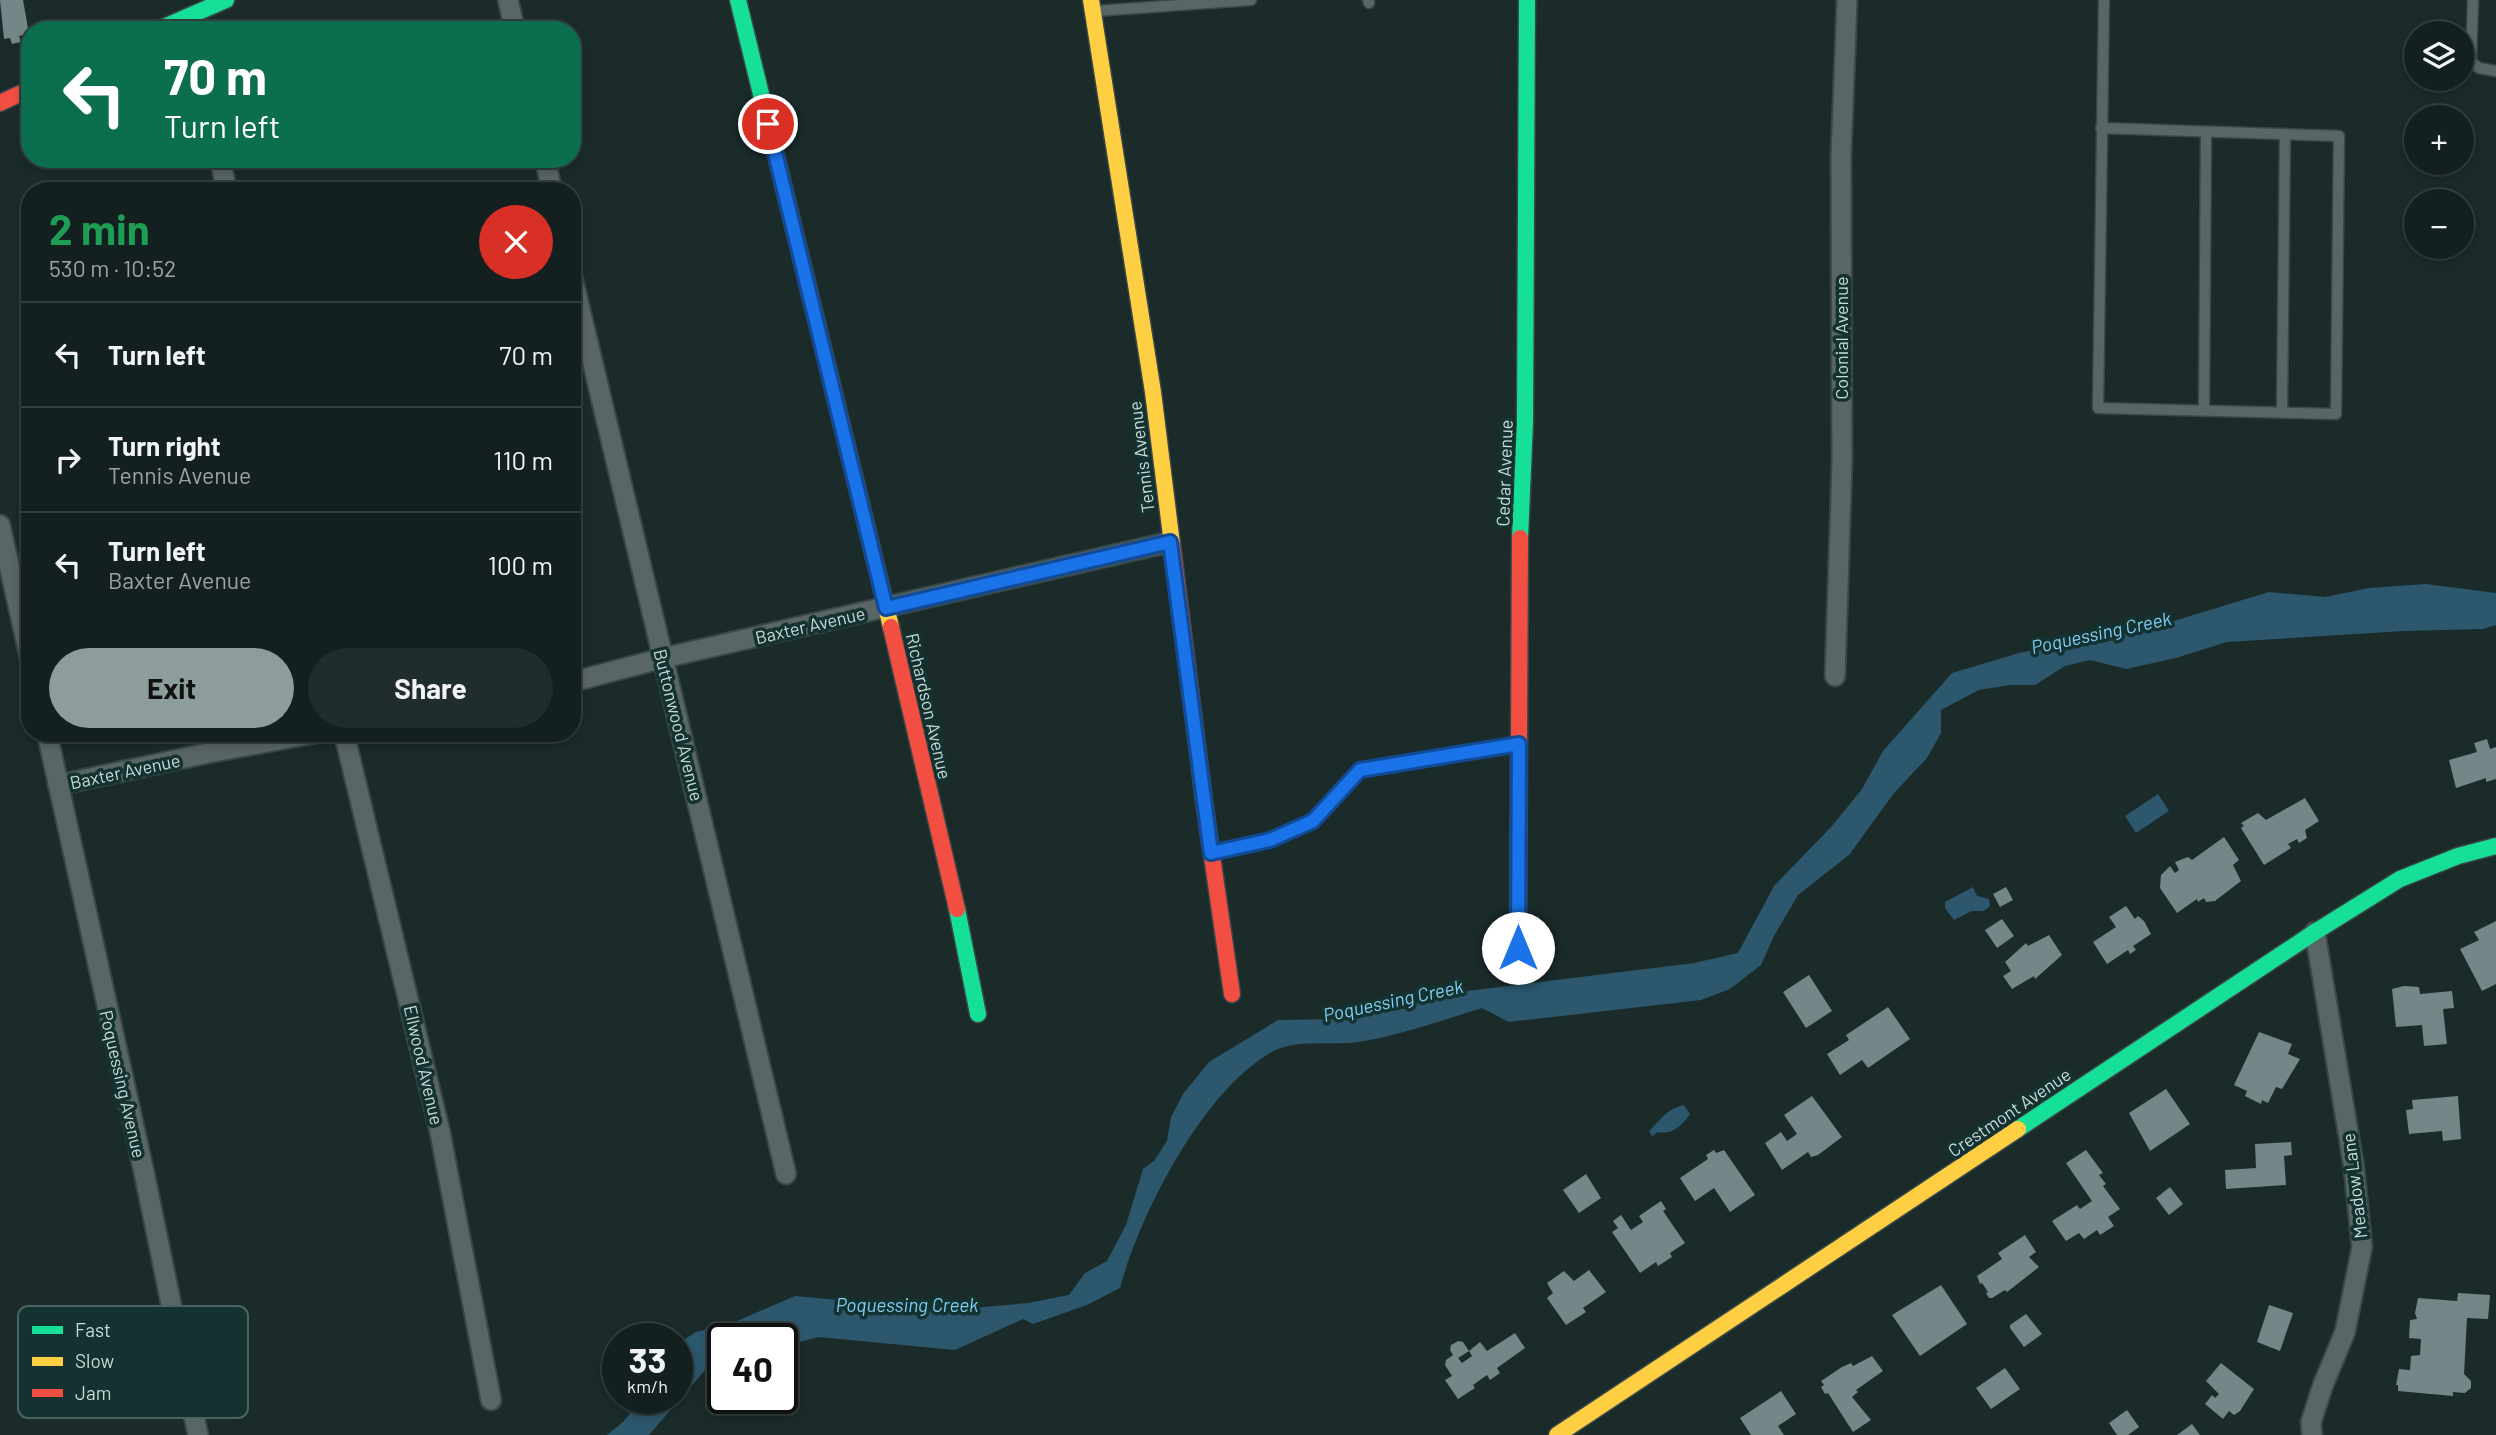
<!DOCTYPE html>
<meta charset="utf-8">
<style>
:root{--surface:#142020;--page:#212d2d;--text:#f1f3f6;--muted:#9da3a5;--line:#333e3e;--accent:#8c9d9c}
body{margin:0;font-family:Barlow,sans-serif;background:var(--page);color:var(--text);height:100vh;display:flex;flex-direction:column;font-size:26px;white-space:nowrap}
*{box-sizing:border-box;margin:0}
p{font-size:23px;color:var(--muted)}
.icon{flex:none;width:38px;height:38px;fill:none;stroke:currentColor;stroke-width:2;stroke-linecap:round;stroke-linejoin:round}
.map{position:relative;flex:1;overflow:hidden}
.sheet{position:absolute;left:21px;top:182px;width:560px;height:560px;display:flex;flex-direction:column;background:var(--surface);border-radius:28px;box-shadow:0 4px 10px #0003,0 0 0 2px var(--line)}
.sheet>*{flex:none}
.hud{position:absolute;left:21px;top:21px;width:560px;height:147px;border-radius:28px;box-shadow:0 4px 10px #0003,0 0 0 2px var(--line);background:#0b6e4f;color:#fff;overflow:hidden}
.fabs{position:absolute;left:2404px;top:21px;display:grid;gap:14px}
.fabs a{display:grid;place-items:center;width:70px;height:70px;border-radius:50%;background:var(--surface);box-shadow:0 4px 10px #0003,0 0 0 2px var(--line);font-size:35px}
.speed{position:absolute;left:602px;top:1323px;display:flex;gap:14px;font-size:35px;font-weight:700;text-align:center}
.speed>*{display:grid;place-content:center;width:91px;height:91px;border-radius:50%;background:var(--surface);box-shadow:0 4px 10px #0003,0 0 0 2px var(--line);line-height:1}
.speed small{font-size:18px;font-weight:400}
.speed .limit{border:4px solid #111;border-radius:10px;background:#fff;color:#111}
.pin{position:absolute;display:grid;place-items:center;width:60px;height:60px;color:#fff;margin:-30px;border:4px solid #fff;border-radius:50%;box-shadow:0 2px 7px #0007}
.me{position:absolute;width:77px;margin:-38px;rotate:0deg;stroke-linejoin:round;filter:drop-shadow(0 0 5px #0008)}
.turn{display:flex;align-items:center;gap:24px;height:147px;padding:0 28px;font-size:32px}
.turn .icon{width:91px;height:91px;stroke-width:2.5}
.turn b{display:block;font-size:49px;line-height:60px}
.round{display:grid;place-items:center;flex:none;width:74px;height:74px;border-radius:37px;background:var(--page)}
.head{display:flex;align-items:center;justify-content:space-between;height:119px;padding:0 28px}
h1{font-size:42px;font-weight:700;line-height:52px;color:#1e9e55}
.primary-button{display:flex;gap:14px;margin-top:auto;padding:14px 28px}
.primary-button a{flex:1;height:80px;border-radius:42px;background:var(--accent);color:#111;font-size:28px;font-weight:700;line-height:80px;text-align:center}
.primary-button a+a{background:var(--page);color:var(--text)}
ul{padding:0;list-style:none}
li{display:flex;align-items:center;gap:21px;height:105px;padding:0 28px;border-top:2px solid var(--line)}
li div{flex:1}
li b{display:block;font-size:26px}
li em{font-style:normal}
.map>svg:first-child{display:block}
.water{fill:#2c576c}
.building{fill:#738688}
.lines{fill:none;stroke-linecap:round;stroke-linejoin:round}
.lane-casing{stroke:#394746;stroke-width:13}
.street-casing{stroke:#394746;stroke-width:23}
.fast-casing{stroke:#394746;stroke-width:19}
.slow-casing{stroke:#394746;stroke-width:19}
.jam-casing{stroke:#394746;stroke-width:19}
.lane{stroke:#596665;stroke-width:10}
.street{stroke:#596665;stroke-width:19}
.fast{stroke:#16e098;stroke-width:16}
.slow{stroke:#ffcf43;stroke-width:16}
.jam{stroke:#f24e42;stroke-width:16}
.route-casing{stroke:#114b97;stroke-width:18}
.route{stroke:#1a73e8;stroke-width:12}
.labels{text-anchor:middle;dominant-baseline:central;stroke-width:7;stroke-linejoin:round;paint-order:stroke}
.street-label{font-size:18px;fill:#c9dad9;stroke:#133230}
.water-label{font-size:19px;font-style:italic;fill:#83cdf4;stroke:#133230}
.key{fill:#133230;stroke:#4a6463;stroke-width:2}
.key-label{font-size:19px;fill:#c9dad9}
</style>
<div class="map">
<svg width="2496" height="1435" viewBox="0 0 2496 1435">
<rect width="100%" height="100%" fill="#1a2b2a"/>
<path class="water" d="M 2426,584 L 2496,593 L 2496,625 L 2483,629 L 2404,631 L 2227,642 L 2176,658 L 2126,669 L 2090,660 L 2065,666 L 2035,685 L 2010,685 L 1979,690 L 1941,710 L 1941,733 L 1927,758 L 1894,793 L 1849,855 L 1798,895 L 1774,936 L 1761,965 L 1730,989 L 1701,1000 L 1509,1022 L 1482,1008 C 1443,1020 1404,1034 1364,1041 C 1336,1047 1300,1038 1274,1051 C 1204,1088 1140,1214 1120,1288 L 1087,1305 L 1033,1324 L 1023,1319 L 955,1350 L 818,1337 L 782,1347 L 782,1339 L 723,1339 L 723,1364 L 712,1362 L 649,1435 L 607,1435 L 623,1422 L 642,1398 L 677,1398 L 677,1344 L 696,1332 L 737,1321 L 795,1296 L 950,1310 L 1028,1303 L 1069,1295 L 1085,1273 L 1107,1261 L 1126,1225 L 1143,1169 L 1154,1161 L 1167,1141 L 1171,1117 L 1183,1094 L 1209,1062 L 1278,1020 L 1346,1019 L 1467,991 L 1694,963 L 1738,953 L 1774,886 L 1832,826 L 1862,789 L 1883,751 L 1952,673 L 2019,653 L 2154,627 L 2269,592 L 2325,597 L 2369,588 Z
M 2158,794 L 2169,811 L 2136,833 L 2125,816 Z
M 1973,887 L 1977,896 L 1989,899 L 1990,906 L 1984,911 L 1972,911 L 1954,920 L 1945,908 L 1945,902 Z
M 1684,1105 L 1690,1114 C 1682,1126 1672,1135 1658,1132 L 1652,1136 L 1649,1131 C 1661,1120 1666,1109 1684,1105 Z"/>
<path class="building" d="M 0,0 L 23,0 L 29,34 L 19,36 L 21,42 L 12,44 L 10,38 L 4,39 Z
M 2487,739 L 2490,749 L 2496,747 L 2496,779 L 2486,782 L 2486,778 L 2456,788 L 2449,760 L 2477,752 L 2474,743 Z
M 2305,798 L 2319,821 L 2305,830 L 2307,838 L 2299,843 L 2297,839 L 2288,844 L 2291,848 L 2264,865 L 2241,828 L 2244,826 L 2241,823 L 2258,813 L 2266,820 Z
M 2224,837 L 2239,860 L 2233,865 L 2241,881 L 2215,901 L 2206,902 L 2204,898 L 2198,902 L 2197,899 L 2177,913 L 2160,888 L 2161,875 L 2170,866 L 2175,873 L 2179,870 L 2175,862 L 2188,857 L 2192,860 Z
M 2006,887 L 2013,900 L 2000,907 L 1993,894 Z
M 2126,906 L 2135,919 L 2138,916 L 2144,921 L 2151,934 L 2133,946 L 2136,950 L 2130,954 L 2128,950 L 2107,964 L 2093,942 L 2116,927 L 2109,917 Z
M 2002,919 L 2014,936 L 1997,948 L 1985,930 Z
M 2496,921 L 2496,984 L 2482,991 L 2460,949 L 2479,940 L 2474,932 Z
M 2049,935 L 2062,955 L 2035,979 L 2034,976 L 2012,989 L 2003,976 L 2011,971 L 2005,962 L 2026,943 L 2028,946 Z
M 1809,975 L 1832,1011 L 1806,1028 L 1783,992 Z
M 2404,986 L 2419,987 L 2420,994 L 2452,991 L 2454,1008 L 2443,1009 L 2447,1044 L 2424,1046 L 2422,1025 L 2396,1027 L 2392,989 Z
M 1888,1007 L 1910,1039 L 1868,1068 L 1862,1060 L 1840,1075 L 1827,1054 L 1849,1040 L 1846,1035 Z
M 2259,1032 L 2292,1044 L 2288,1054 L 2300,1059 L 2282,1089 L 2276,1087 L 2268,1103 L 2262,1100 L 2261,1104 L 2245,1096 L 2247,1091 L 2234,1085 Z
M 2166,1089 L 2190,1124 L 2150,1151 L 2129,1113 Z
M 1812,1096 L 1842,1137 L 1818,1155 L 1811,1157 L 1808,1152 L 1782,1170 L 1765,1143 L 1781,1132 L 1787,1141 L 1797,1134 L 1784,1115 Z
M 2458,1096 L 2461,1139 L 2443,1141 L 2442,1131 L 2409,1134 L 2406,1110 L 2413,1109 L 2412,1100 Z
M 2291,1142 L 2292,1155 L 2284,1156 L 2286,1185 L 2226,1189 L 2225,1170 L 2256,1168 L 2255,1144 Z
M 1714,1150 L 1716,1153 L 1724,1150 L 1755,1195 L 1730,1212 L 1714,1188 L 1695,1201 L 1680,1178 L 1708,1159 L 1706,1155 Z
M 2086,1150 L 2103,1173 L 2099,1175 L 2106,1184 L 2103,1186 L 2120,1209 L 2108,1217 L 2114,1226 L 2100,1235 L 2097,1230 L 2084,1239 L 2079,1233 L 2066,1241 L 2052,1221 L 2077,1205 L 2080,1209 L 2092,1201 L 2066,1163 Z
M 1586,1174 L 1601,1198 L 1579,1213 L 1563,1190 Z
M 2170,1187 L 2183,1204 L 2169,1215 L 2156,1198 Z
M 1661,1201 L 1666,1209 L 1663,1211 L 1685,1243 L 1670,1253 L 1672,1257 L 1658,1266 L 1656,1262 L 1640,1273 L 1612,1232 L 1618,1228 L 1613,1221 L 1621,1215 L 1631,1230 L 1643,1222 L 1639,1216 Z
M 2025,1235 L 2036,1252 L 2029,1257 L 2039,1267 L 2007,1292 L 2005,1290 L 1992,1298 L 1989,1298 L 1986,1293 L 1988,1292 L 1982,1283 L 1980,1284 L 1977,1276 L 2002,1259 L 1998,1253 Z
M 1589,1270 L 1606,1292 L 1583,1308 L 1586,1312 L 1566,1325 L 1547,1298 L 1553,1293 L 1547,1283 L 1564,1271 L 1574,1281 Z
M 1941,1285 L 1967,1324 L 1920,1356 L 1892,1315 Z
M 2458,1293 L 2490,1295 L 2488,1319 L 2467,1318 L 2464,1374 L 2471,1381 L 2471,1388 L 2465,1393 L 2453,1392 L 2453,1396 L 2398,1391 L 2398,1385 L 2396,1385 L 2399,1369 L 2410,1370 L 2411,1356 L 2420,1355 L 2421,1339 L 2409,1338 L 2410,1320 L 2417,1319 L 2415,1313 L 2418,1298 L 2457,1301 Z
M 2269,1305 L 2293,1313 L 2280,1351 L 2257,1342 Z
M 2026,1314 L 2042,1334 L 2024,1347 L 2010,1328 L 2010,1325 Z
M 1515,1333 L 1525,1348 L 1497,1368 L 1500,1373 L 1490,1380 L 1487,1375 L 1473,1385 L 1475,1388 L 1458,1399 L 1445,1380 L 1452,1376 L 1445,1365 L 1446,1360 L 1453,1355 L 1450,1350 L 1451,1345 L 1458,1341 L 1463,1342 L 1469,1351 L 1458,1358 L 1462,1363 L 1472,1356 L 1469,1351 L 1480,1342 L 1487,1351 Z
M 1872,1356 L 1883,1371 L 1856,1390 L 1858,1392 L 1852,1397 L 1871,1420 L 1853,1432 L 1828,1393 L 1825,1394 L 1821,1387 L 1824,1385 L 1821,1381 L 1842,1367 L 1851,1363 L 1853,1366 Z
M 2221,1363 L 2254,1389 L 2240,1411 L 2234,1415 L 2229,1411 L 2223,1419 L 2205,1404 L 2212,1395 L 2215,1398 L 2219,1394 L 2206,1381 Z
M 2005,1368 L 2020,1389 L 1991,1409 L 1976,1388 Z
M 1781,1391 L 1796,1414 L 1778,1426 L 1784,1435 L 1751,1435 L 1740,1418 Z
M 2127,1410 L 2139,1427 L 2128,1435 L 2117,1435 L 2109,1423 Z
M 2192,1424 L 2200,1435 L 2177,1435 Z"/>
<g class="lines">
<g class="lane-casing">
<path id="lane" d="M 1368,0 L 1369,3
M 2473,0 L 2471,62 L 2479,68 L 2496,71
M 1096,11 L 1251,0
M 2101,128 L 2339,136 L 2336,414 L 2098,408 L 2104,0
M 2204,411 L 2206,132
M 2282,413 L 2285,134
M 1213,853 L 1270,840 L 1313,821 L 1360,770 L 1515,744"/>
</g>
<g class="street-casing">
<path id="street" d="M 508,0 L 515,30
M 220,159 L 227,191
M 545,159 L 552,191
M 572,276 L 786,1174
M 0,525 L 30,658
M 1835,676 L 1842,463 L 1841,156 L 1847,0
M 572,682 L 663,658 L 1170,542
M 47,733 L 145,1177 L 198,1435
M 344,733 L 440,1132 L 491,1400
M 58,785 L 208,753 L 316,733
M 2312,1435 L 2311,1422 L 2323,1385 L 2345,1332 L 2362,1247 L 2354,1168 L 2315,932"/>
</g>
<g class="fast-casing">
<path id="fast" d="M 738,0 L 815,315
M 157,30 L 226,0
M 1520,538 L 1525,421 L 1527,0
M 957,909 L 978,1014
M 2018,1129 L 2315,932 L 2400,879 L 2458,856 L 2496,846"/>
</g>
<g class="slow-casing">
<path id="slow" d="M 1091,0 L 1153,392 L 1172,544
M 815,315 L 891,627
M 1557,1435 L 2018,1129"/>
</g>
<g class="jam-casing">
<path id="jam" d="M 0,103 L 30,89
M 1172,544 L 1204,801 L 1232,994
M 891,627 L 957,909
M 1518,948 L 1520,538"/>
</g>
<use href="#lane" class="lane"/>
<use href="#street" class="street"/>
<use href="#fast" class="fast"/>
<use href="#slow" class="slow"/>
<use href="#jam" class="jam"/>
</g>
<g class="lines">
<g class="route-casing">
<path id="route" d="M 768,124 L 886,608 L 1170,542 L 1211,853 L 1270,840 L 1313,821 L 1360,770 L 1519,744 L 1518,948"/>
</g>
<use href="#route" class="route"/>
</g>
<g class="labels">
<g class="street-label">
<text transform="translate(1841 338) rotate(-90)">Colonial Avenue</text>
<text transform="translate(1141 457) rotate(-97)">Tennis Avenue</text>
<text transform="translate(1504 473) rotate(-88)">Cedar Avenue</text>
<text transform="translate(810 625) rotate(-13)">Baxter Avenue</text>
<text transform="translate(929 706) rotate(77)">Richardson Avenue</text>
<text transform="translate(679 725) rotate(76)">Buttonwood Avenue</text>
<text transform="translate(125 771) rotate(-12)">Baxter Avenue</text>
<text transform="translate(424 1065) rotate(77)">Ellwood Avenue</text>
<text transform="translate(123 1084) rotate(77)">Poquessing Avenue</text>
<text transform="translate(2009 1112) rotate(-34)">Crestmont Avenue</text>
<text transform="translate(2354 1186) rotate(-97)">Meadow Lane</text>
</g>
<g class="water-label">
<text transform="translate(2101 632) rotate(-12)">Poquessing Creek</text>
<text transform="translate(1393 1000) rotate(-12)">Poquessing Creek</text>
<text x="907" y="1304">Poquessing Creek</text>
</g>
</g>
<rect x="18" y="1306" width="230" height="112" rx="10" class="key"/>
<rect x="32" y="1326" width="31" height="8" fill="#16e098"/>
<rect x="32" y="1357" width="31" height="9" fill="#ffcf43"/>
<rect x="32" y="1389" width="31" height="8" fill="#f24e42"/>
<g class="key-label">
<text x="75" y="1337">Fast</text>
<text x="75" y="1368">Slow</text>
<text x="75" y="1400">Jam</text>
</g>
</svg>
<div class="fabs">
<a><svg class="icon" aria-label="layers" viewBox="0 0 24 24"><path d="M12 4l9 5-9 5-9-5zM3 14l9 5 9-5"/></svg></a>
<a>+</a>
<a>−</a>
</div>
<div class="speed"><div>33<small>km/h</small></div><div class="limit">40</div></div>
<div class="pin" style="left:768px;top:124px;background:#d93025"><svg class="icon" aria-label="arrive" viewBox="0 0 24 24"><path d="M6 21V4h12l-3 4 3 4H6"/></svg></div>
<svg class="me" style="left:1518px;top:948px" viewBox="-20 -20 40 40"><circle r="19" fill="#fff"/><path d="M0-13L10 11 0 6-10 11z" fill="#1a73e8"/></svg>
<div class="hud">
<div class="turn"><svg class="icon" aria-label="left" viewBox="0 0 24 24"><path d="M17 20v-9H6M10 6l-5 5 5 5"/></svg><div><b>70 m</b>Turn left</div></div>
</div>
<section class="sheet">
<div class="head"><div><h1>2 min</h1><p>530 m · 10:52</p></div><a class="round" style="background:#d93025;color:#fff"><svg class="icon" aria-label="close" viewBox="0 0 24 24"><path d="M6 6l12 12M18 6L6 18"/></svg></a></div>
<ul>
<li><svg class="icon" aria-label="left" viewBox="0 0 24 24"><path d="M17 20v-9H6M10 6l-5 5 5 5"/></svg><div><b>Turn left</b></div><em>70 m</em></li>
<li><svg class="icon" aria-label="right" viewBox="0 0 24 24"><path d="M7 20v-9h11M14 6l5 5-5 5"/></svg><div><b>Turn right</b><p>Tennis Avenue</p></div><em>110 m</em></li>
<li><svg class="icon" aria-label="left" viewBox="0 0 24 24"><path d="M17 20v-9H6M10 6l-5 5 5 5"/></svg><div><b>Turn left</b><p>Baxter Avenue</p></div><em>100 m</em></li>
</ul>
<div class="primary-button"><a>Exit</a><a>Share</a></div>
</section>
</div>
